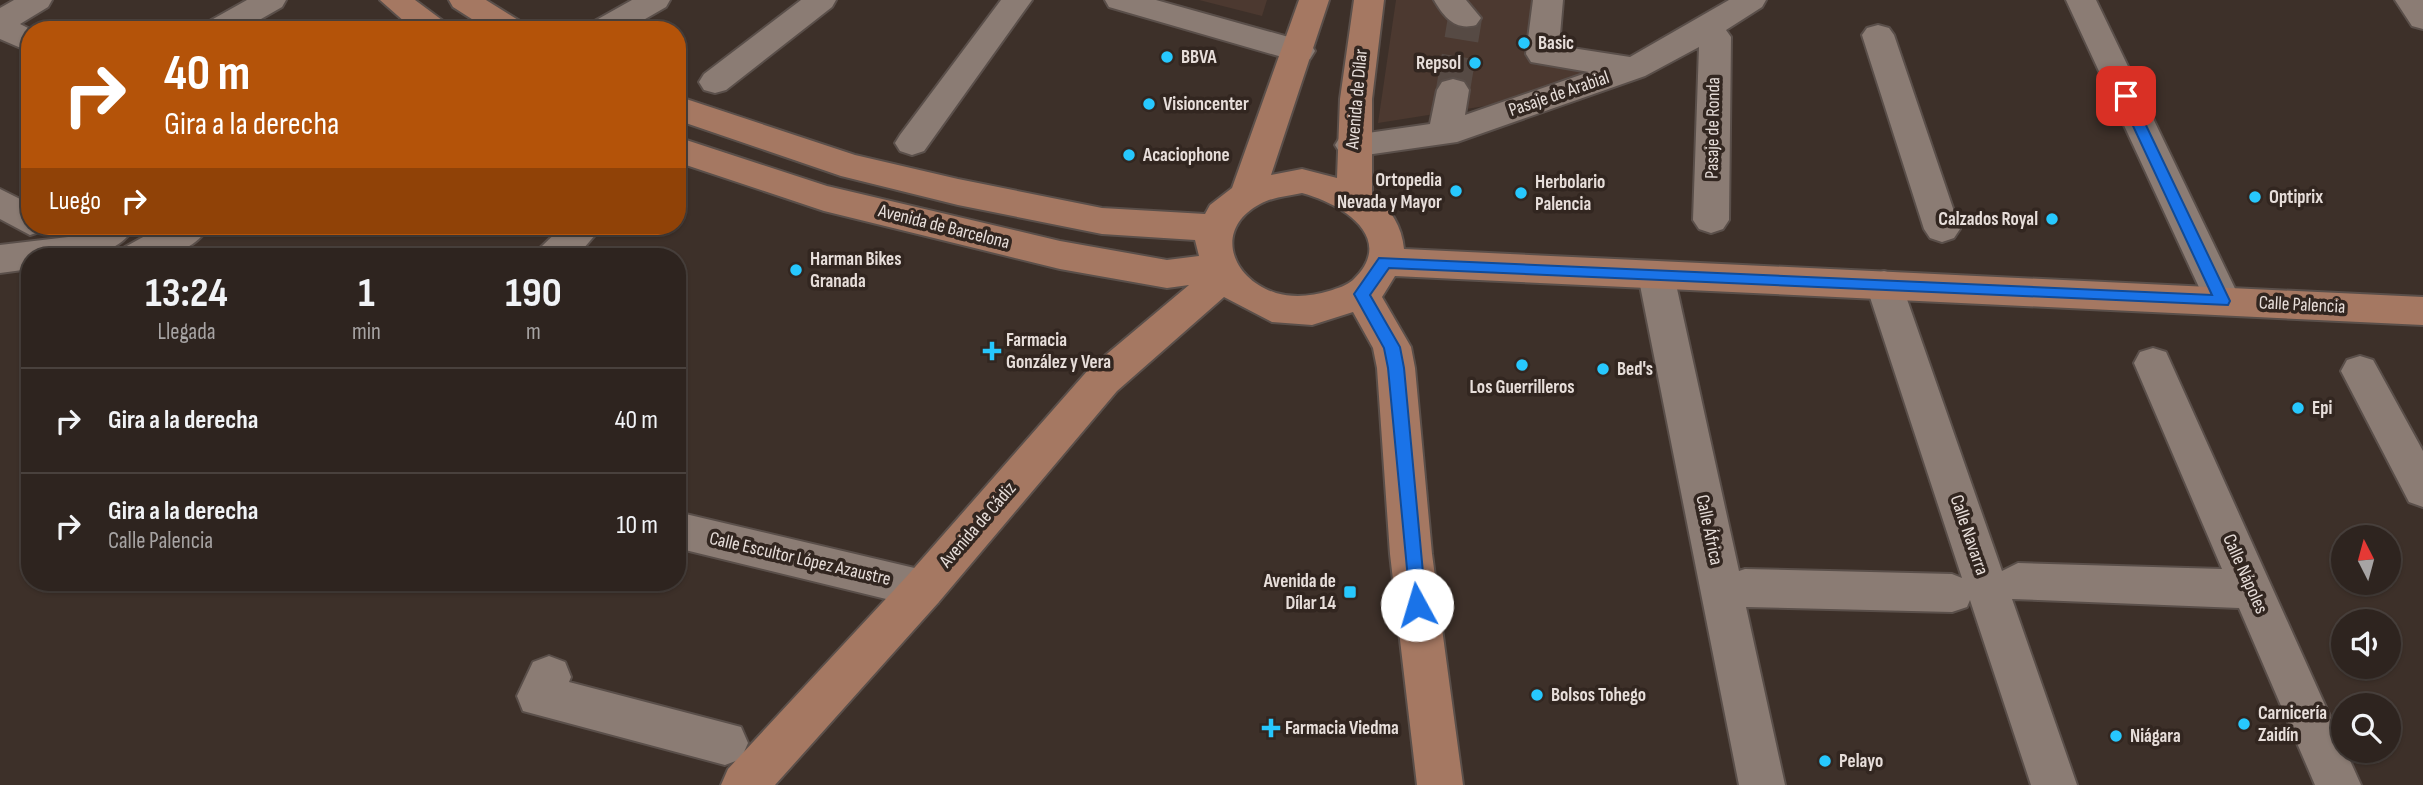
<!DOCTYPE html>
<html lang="es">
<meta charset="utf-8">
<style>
:root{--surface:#2e241f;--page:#3a302c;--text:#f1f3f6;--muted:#a7a4a4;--line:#49413d}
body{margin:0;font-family:"Sofia Sans Condensed",sans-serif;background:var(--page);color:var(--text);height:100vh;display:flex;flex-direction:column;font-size:26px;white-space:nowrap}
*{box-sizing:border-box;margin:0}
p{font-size:23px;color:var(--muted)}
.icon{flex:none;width:38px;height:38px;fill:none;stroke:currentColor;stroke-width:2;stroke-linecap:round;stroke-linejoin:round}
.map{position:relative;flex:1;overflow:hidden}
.side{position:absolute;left:21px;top:248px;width:665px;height:343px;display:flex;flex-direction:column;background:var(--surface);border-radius:28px;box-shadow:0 2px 5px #0004,0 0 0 2px var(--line)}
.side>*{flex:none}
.guide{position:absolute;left:21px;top:21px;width:665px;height:214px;border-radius:28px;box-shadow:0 2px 5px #0004,0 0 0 2px var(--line);background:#b45309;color:#fff;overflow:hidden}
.needle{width:46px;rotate:354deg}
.tools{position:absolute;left:2331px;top:525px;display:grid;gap:14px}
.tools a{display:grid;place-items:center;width:70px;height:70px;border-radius:50%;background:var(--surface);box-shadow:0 2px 5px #0004,0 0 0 2px var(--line);font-size:35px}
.pin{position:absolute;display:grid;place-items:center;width:60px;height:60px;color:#fff;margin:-30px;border-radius:14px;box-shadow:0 4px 10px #0006}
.me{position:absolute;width:77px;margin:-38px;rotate:354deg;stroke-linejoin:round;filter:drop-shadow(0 0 5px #0008)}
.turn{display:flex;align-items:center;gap:24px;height:147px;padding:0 28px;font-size:32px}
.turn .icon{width:91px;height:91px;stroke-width:2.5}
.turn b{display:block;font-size:49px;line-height:60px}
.then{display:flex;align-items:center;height:66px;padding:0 28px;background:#0003;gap:14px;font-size:26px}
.eta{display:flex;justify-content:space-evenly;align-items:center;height:119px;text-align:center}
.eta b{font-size:42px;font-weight:700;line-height:49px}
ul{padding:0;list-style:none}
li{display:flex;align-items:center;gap:21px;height:105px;padding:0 28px;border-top:2px solid var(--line)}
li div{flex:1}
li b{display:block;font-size:26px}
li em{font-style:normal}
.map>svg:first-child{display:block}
.built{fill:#4c3930}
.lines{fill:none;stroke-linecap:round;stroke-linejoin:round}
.minor-tunnel{stroke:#564a44;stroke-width:34;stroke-dasharray:34 17;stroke-linecap:butt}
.minor-casing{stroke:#5a4f4a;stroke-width:4}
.major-casing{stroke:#5a4f4a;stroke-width:4}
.minor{fill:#8b7c74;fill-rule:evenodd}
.major{fill:#a57862;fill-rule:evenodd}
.route{fill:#1a73e8;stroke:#114b97;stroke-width:2}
.poi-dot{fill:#27c8fe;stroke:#322620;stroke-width:2.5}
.labels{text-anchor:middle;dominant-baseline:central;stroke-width:7;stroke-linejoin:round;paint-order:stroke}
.poi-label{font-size:19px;font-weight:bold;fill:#e7deda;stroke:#322620;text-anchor:start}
.street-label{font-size:19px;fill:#e7deda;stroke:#322620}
</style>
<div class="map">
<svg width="2423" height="785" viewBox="0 0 2423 785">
<rect width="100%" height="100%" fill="#3d3029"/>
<path class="built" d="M 1199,0 L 1267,0 L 1262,16 Z
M 1396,0 L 1543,0 L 1536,58 L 1593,68 L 1592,76 L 1523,100 L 1378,123 Z"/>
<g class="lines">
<path class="minor-tunnel" d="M 1453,90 L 1465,18"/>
<g class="minor-casing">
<path id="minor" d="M 14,0 L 52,0 L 48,7 L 20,24 L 32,30 L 30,52 L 0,39 L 0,8 Z
M 247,0 L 286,0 L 282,7 L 242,30 L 202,30 L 206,23 Z
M 632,0 L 670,0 L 666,7 L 626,30 L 587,30 L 591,23 Z
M 801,0 L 836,0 L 832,7 L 726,90 L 715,93 L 704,90 L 699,82 L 704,74 Z
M 1001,0 L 1032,0 L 924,151 L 912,155 L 900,151 L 895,143 L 900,135 Z
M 1105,0 L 1156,0 L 1310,43 L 1315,51 L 1310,59 L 1299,62 L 1109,7 Z
M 1434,0 L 1466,0 L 1481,18 L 1476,25 C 1455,31 1444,17 1434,0 Z
M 1533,0 L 1563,0 L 1559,46 L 1630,57 L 1729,0 L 1766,0 L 1762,7 L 1726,30 L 1731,37 L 1729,220 L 1723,229 L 1711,233 L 1699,229 L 1693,220 L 1699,47 L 1645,76 L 1457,142 L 1352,157 L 1340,153 L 1335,145 L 1340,137 L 1430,124 L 1437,90 L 1442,82 L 1453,79 L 1464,82 L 1469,90 L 1465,115 L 1589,72 L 1531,62 L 1526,54 Z
M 2066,0 L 2096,0 L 2241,301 L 2236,311 L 2223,315 L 2210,311 Z
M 2395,0 L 2423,0 L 2423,29 L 2412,26 Z
M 1878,25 L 1889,28 L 1894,35 L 1960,229 L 1954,238 L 1942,242 L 1930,238 L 1924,229 L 1862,35 L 1867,28 Z
M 0,189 L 30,204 L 30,226 L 45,226 L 42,231 L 30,235 L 0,219 Z
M 88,226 L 135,226 C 114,263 65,257 30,257 L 30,269 L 0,273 L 0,245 L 68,237 Z
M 163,226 L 209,226 C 191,258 152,257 120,257 L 125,247 Z
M 563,226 L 603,226 L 576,257 L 536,257 L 541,247 Z
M 1656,261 L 1669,265 L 1674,275 L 1739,571 L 1745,569 L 1952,574 L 1962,578 L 1866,285 L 1871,275 L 1884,271 L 1897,275 L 1902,285 L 2002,571 L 2018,563 L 2222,569 L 2134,363 L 2140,352 L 2153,348 L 2166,352 L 2361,785 L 2315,785 L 2239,608 L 2012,599 L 2077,785 L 2031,785 L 1970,600 L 1967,607 L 1952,612 L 1746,607 L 1785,785 L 1739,785 L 1638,275 L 1643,265 Z
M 2360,356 L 2373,360 L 2423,451 L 2423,507 L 2409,502 L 2341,371 L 2347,360 Z
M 677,512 L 923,570 L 938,575 L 944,589 L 938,603 L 923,608 L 677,548 Z
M 549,656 L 565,662 L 571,677 L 569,682 L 741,727 L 748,743 L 741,759 L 725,765 L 523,711 L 517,696 L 533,662 Z"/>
</g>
<g class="major-casing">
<path id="major" d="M 380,0 L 415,0 L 446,23 L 450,30 L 414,30 Z
M 449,0 L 486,0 L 523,23 L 527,30 L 489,30 L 453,7 Z
M 1299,0 L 1329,0 L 1271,175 L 1302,169 L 1337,178 L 1340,99 L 1354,0 L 1384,0 L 1372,99 L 1372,195 C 1391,208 1402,227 1404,249 L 2423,297 L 2423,325 L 1395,276 L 1382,297 L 1411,347 L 1415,368 L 1432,554 L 1463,785 L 1417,785 L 1390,554 L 1377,368 L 1373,348 L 1353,312 L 1312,325 L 1272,322 L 1224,297 L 1117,391 L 938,603 L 775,785 L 721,785 L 728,769 L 908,575 L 1089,369 L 1189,285 L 1167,288 L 1060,269 L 824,211 L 677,162 L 677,137 L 827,186 L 1060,241 L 1167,260 L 1199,256 L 1195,240 L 1102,234 L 958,205 L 841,176 L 677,120 L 677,96 L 855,155 L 958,179 L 1102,208 L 1205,214 L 1210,205 L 1232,188 ZM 1302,193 C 1340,203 1398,237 1353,280 C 1346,286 1338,288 1329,291 C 1313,296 1293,298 1276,293 C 1231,279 1213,229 1260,204 C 1272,197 1289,196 1302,193 Z"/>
</g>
<use href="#minor" class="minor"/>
<use href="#major" class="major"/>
</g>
<path class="route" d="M 2126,92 L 2132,96 L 2230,301 L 2228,305 L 1389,268 L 1370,295 L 1400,347 L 1404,368 L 1426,605 L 1423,611 L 1417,613 L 1411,611 L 1388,368 L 1384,348 L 1354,294 L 1379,258 L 2212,295 L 2119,96 Z"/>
<g class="poi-dot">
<circle cx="1524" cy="43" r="7"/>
<circle cx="1167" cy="57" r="7"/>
<circle cx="1475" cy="63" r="7"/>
<circle cx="1149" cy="104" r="7"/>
<circle cx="1129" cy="155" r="7"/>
<circle cx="1456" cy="191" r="7"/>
<circle cx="1521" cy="193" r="7"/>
<circle cx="2255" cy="197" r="7"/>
<circle cx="2052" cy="219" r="7"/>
<circle cx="796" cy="270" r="7"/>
<path d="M988.5 340.5h7v7h7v7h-7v7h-7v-7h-7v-7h7z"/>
<circle cx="1522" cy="365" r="7"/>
<circle cx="1603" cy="369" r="7"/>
<circle cx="2298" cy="408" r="7"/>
<rect x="1343" y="585" width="14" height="14" rx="3.5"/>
<circle cx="1537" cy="695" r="7"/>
<circle cx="2244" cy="724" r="7"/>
<path d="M1267.5 717.5h7v7h7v7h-7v7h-7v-7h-7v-7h7z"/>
<circle cx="2116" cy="736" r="7"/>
<circle cx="1825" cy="761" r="7"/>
</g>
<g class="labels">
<g class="poi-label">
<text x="1538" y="43">Basic</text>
<text x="1181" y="57">BBVA</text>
<text x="1461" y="63" text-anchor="end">Repsol</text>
<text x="1163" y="104">Visioncenter</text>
<text x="1143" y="155">Acaciophone</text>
<text x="1442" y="180" text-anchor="end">Ortopedia<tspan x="1442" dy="22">Nevada y Mayor</tspan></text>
<text x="1535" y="182">Herbolario<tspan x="1535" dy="22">Palencia</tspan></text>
<text x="2269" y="197">Optiprix</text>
<text x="2038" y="219" text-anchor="end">Calzados Royal</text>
<text x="810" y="259">Harman Bikes<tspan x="810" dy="22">Granada</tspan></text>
<text x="1006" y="340">Farmacia<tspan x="1006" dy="22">González y Vera</tspan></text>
<text x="1617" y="369">Bed's</text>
<text x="1522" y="387" text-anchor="middle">Los Guerrilleros</text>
<text x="2312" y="408">Epi</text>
<text x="1336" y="581" text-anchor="end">Avenida de<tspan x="1336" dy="22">Dílar 14</tspan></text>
<text x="1551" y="695">Bolsos Tohego</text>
<text x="2258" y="713">Carnicería<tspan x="2258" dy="22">Zaidín</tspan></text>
<text x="1285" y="728">Farmacia Viedma</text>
<text x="2130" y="736">Niágara</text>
<text x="1839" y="761">Pelayo</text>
</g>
<g class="street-label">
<text transform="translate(1559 94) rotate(-19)">Pasaje de Arabial</text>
<text transform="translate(1357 99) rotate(-85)">Avenida de Dílar</text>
<text transform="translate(1713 128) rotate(-89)">Pasaje de Ronda</text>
<text transform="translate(944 227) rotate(14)">Avenida de Barcelona</text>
<text transform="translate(2302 305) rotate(3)">Calle Palencia</text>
<text transform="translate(978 525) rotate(-49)">Avenida de Cádiz</text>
<text transform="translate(1709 530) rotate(78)">Calle África</text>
<text transform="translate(1969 535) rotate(71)">Calle Navarra</text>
<text transform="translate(800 559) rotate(13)">Calle Escultor López Azaustre</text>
<text transform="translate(2245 574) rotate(66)">Calle Nápoles</text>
</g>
</g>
</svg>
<div class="tools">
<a><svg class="needle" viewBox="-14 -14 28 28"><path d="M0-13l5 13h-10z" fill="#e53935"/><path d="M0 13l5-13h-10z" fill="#a7a4a4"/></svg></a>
<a><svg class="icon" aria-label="sound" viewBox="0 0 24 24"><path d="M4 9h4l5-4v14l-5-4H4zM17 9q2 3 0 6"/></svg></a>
<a><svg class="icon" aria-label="search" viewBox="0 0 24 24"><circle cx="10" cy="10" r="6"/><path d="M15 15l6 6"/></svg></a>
</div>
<div class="pin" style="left:2126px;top:96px;background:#d93025"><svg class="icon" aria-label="arrive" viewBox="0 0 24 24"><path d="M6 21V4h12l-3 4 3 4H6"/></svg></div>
<svg class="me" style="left:1417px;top:605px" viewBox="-20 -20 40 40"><circle r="19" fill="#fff"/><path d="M0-13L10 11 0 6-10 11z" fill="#1a73e8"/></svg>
<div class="guide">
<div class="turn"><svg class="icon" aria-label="right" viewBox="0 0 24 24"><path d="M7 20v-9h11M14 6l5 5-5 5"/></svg><div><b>40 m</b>Gira a la derecha</div></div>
<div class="then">Luego<svg class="icon" aria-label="right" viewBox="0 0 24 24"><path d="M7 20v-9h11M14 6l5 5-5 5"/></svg></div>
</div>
<section class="side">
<div class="eta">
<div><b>13:24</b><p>Llegada</p></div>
<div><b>1</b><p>min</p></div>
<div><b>190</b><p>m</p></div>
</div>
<ul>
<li><svg class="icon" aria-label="right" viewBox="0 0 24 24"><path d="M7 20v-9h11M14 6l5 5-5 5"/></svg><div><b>Gira a la derecha</b></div><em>40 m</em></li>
<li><svg class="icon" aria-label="right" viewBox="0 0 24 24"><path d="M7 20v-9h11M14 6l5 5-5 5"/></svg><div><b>Gira a la derecha</b><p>Calle Palencia</p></div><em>10 m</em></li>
</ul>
</section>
</div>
